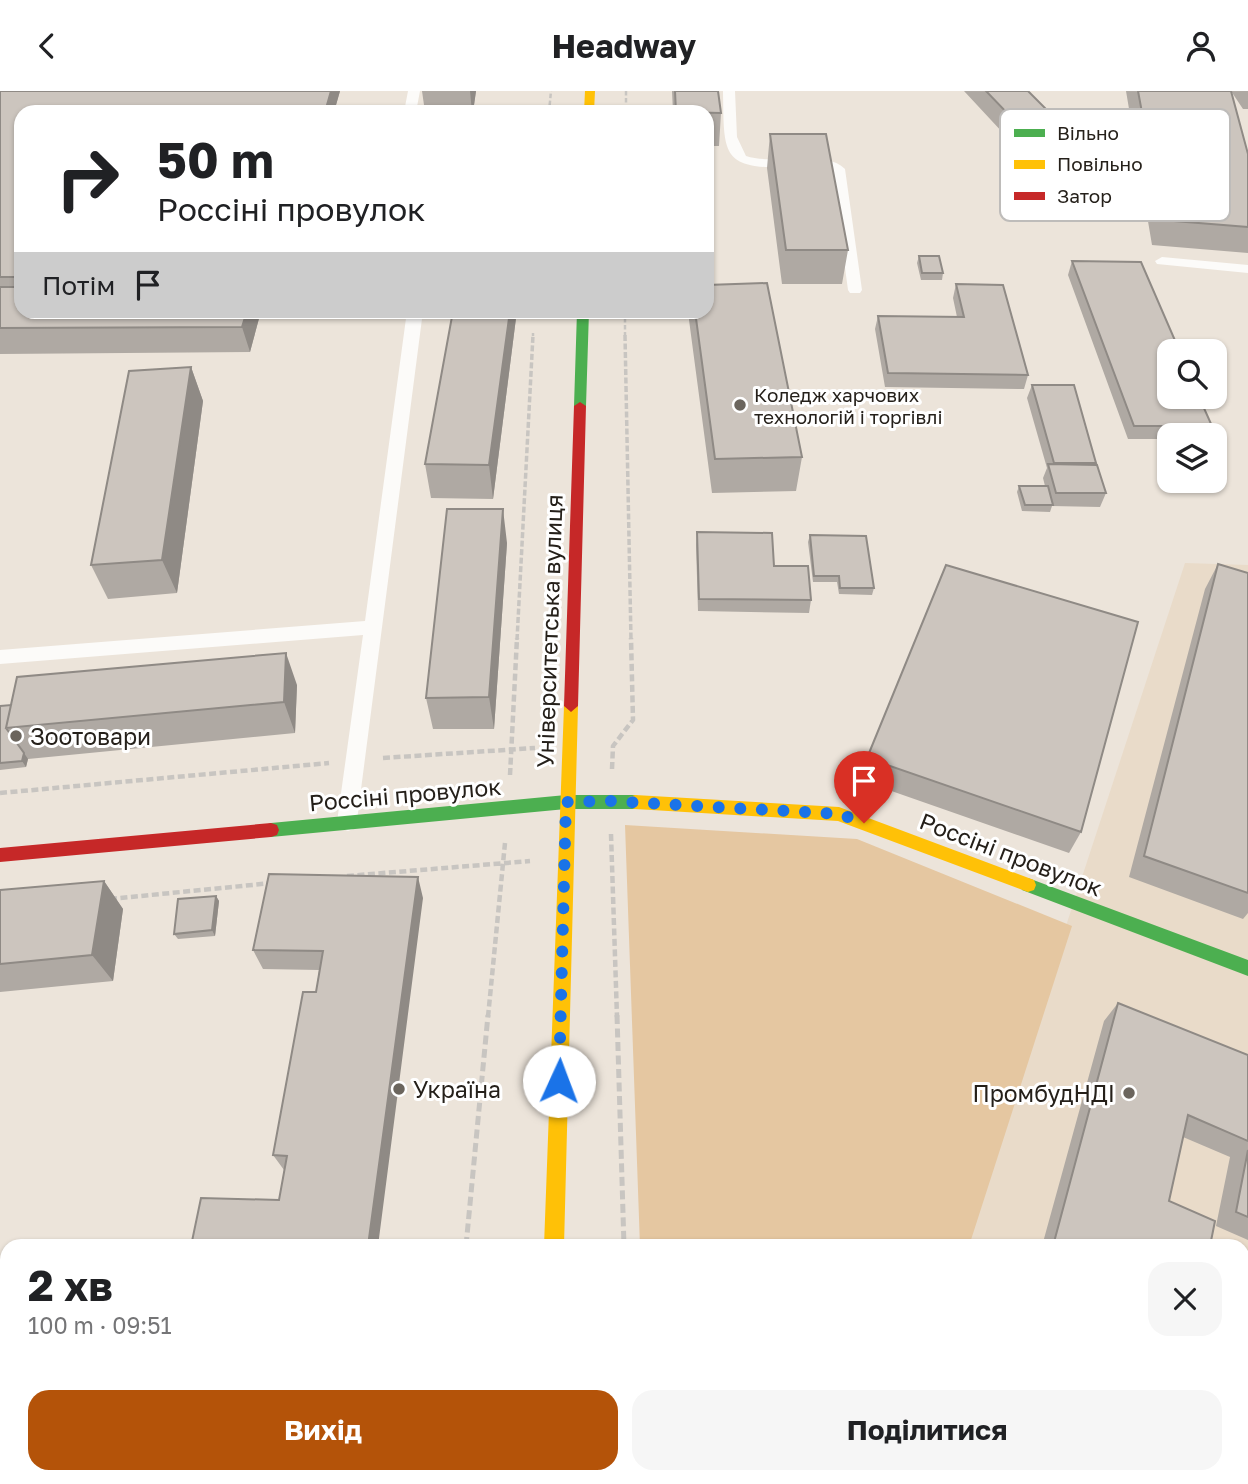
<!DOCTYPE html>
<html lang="uk">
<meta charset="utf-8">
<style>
:root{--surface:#fff;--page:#f6f6f6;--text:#202124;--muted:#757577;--accent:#b45309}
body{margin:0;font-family:"Golos Text",sans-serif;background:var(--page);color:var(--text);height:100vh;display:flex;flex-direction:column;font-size:26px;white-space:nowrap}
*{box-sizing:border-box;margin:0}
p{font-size:23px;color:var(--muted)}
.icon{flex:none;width:38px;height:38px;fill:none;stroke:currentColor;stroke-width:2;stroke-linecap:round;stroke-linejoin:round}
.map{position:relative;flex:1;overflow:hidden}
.side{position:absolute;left:0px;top:1148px;width:1250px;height:245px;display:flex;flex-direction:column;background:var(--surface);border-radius:21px 21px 0 0;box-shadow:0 2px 5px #0004}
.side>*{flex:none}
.banner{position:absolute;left:14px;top:14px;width:700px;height:214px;border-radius:21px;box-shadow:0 2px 5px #0004;background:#fff;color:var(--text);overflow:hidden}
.buttons{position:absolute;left:1157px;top:248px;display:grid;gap:14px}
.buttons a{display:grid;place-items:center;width:70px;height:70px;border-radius:14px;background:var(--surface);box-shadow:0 2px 5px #0004;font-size:35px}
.pin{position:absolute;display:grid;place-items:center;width:60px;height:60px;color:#fff;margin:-72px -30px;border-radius:50% 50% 50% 0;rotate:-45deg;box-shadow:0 0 7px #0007}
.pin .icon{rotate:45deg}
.me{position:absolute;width:77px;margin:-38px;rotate:2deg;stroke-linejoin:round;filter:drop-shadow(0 0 5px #0008)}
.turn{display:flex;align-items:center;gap:24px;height:147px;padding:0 28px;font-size:32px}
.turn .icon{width:91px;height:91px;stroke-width:2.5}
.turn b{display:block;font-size:49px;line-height:60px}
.then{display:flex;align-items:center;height:66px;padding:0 28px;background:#0003;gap:14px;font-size:26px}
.round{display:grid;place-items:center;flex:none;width:74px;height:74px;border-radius:21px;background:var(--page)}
.overview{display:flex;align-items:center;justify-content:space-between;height:119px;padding:0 28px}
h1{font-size:42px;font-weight:700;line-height:52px}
.cta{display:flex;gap:14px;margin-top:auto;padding:14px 28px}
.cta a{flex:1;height:80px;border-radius:21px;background:var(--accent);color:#fff;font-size:28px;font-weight:700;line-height:80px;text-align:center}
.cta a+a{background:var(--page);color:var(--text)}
header{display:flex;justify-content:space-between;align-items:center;height:91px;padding:0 28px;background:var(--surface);font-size:32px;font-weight:700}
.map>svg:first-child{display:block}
.built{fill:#e9dbc9}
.forest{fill:#e5c7a1}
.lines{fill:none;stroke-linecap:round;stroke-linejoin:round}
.path-far3{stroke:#c8c5c1;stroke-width:2.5;stroke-dasharray:4.5 2.5;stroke-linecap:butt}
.path-far2{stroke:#c8c5c1;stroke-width:3.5;stroke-dasharray:6 2.5;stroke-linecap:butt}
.path-far1{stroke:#c8c5c1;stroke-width:4.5;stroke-dasharray:7 3.5;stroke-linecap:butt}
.path{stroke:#c8c5c1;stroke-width:5;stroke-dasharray:9 4.5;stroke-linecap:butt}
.lane{fill:#fcfbf9;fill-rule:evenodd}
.fast{fill:#4caf50;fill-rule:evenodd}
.slow{fill:#ffc107;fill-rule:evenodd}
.jam{fill:#c62828;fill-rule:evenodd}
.wall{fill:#afa9a3}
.shaded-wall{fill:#8f8a85}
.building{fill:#ccc5be;stroke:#8f8a85;stroke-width:2}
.route{stroke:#1a73e8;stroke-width:12;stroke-dasharray:0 21.6}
.poi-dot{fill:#6b655d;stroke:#fff;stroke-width:2.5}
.labels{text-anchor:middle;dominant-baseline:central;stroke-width:6;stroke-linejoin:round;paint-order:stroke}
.far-poi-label{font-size:19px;fill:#25201a;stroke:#fff;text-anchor:start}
.street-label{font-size:23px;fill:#25201a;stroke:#fff}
.poi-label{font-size:23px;fill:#25201a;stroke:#fff;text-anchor:start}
.key{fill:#fff;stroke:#bebcba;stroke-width:2}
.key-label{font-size:19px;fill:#25201a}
</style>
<header><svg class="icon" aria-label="back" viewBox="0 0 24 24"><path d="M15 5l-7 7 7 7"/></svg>Headway<svg class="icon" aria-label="person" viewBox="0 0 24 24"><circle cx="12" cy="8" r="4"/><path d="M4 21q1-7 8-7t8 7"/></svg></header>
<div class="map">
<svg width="1248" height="1393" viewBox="0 0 1248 1393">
<rect width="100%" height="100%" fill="#ece4da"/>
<path class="built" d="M 1185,472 L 1248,474 L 1248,1393 L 1155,1393 L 1141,1386 L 1242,1386 L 1242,1155 L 961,1155 Z
M 789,1386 L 1085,1386 L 1099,1393 L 786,1393 Z"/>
<path class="forest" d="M 625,734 L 857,748 L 1072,835 L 969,1155 L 640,1155 Z
M 648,1386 L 778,1386 L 775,1393 L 648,1393 Z"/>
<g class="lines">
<path class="path-far3" d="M 626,0 L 626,21
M 549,21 L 551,0
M 625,220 L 625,245
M 533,245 L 533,242"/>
<path class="path-far2" d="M 625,244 L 631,549
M 517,549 L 533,244"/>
<path class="path-far1" d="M 383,667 L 535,657
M 612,678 L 613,655 L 633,629 L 631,547
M 510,684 L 517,547
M 0,702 L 329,672
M 611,743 L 617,926
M 347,785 L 530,770
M 110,808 L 272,792
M 488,926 L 505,752"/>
<path class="path" d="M 617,924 L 624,1155
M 466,1155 L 488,924
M 449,1386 L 449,1393
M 632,1386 L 632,1393"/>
<path class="lane" d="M 408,0 L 420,0 L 416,21 L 404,21 Z
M 723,0 L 735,0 L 737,46 L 746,65 C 775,75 821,56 845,78 L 862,199 L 860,202 L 850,202 L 848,199 L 832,80 C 820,75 806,76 794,76 C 721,79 724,65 723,0 Z
M 1162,166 L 1248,174 L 1248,182 L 1157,173 L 1155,170 Z
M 407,220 L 423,220 L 356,737 L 348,740 L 340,737 L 337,731 L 363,544 L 0,573 L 0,559 L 365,530 Z
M 528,220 L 590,220 L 591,222 C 581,231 538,228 528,220 Z"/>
<path class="fast" d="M 577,220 L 589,220 L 586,315 L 580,319 L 574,315 Z
M 566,704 L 635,704 L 641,706 L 643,711 L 641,716 L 635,718 L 566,718 L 271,746 L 265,744 L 263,739 L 265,734 L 271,732 Z
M 1028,787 L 1248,869 L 1248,885 L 1022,799 L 1020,794 L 1022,789 Z"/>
<path class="slow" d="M 585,0 L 595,0 L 594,21 L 584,21 Z
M 571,609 L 578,615 L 564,1155 L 544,1155 L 564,615 Z
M 635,704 L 839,716 L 1034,789 L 1036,794 L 1034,799 L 1028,801 L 838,730 L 635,718 L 629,716 L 627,711 L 629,706 Z
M 529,1386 L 551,1386 L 550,1393 L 528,1393 Z"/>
<path class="jam" d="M 580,311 L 586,315 L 578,615 L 571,621 L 564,615 L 574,315 Z
M 271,732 L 277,734 L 279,739 L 277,744 L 271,746 L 0,771 L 0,757 Z"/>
</g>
<path class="wall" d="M 0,0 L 340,0 L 334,21 L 21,21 L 21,220 L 261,220 L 250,261 L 0,263 Z
M 422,0 L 476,0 L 473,21 L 425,21 Z
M 672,0 L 718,0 L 721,22 L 719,55 L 707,55 L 707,21 L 673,21 Z
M 964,0 L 1028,0 L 1040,37 L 1004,43 Z
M 1126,0 L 1231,0 L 1248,63 L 1248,162 L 1152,154 Z
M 1231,0 L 1248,0 L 1248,18 L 1243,18 Z
M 770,43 L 848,159 L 842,193 L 782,193 L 767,77 Z
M 919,165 L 943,182 L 942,189 L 921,189 L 917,172 Z
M 1072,170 L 1212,335 L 1207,345 L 1169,345 L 1169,348 L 1128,348 L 1068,184 Z
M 956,193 L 1028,284 L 1024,298 L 885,296 L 875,238 L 878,225 L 957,226 L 953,207 Z
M 690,220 L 707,220 L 802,366 L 796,400 L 712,402 L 689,229 Z
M 516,227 L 493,408 L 431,407 L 425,373 Z
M 191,276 L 203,310 L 177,502 L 108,508 L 91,474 Z
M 1032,294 L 1096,372 L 1096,374 L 1106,402 L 1100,416 L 1052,415 L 1050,421 L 1022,420 L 1017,401 L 1019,395 L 1045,395 L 1043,387 L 1047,377 L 1027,307 Z
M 697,441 L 774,475 L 811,509 L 809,522 L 698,520 L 696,454 Z
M 810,444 L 874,497 L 872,504 L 839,503 L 837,491 L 813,491 L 808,451 Z
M 507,452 L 494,638 L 433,638 L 426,607 Z
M 1218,473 L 1248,482 L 1248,822 L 1243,828 L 1129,786 L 1205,498 Z
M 297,594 L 295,642 L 28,668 L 26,676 L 0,679 L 0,615 Z
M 867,667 L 1081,741 L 1069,762 L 860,689 Z
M 104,790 L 123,818 L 113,890 L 0,901 L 0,799 Z
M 216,805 L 219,810 L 215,845 L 178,848 L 174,843 Z
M 423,807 L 279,1109 L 284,1079 L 273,1064 L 316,901 L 319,879 L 263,878 L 253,859 Z
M 1118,912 L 1248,964 L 1248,1149 L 1216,1135 L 1230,1066 L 1183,1046 L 1169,1110 L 1210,1155 L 1042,1155 L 1104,930 Z
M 1160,1386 L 1190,1386 L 1170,1391 Z"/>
<path class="shaded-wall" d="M 331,0 L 340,0 L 334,21 L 325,21 Z
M 470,0 L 476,0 L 473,21 L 472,21 Z
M 1046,18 L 1040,37 L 1004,43 L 1009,24 Z
M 247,220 L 261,220 L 250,261 L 242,236 Z
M 510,220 L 516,220 L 516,227 L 493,408 L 489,374 Z
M 191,276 L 203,310 L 177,502 L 162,469 Z
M 503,418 L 507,452 L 494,638 L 489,606 Z
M 286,562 L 297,594 L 295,642 L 284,611 Z
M 24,662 L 28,668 L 26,676 L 22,670 Z
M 418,786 L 423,807 L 378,1155 L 368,1155 Z
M 104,790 L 123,818 L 113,890 L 92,864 Z
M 216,805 L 219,810 L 215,845 L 212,839 Z
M 119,1386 L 125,1386 L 124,1393 L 119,1393 Z"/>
<path class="building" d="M 0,0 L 331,0 L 325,21 L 21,21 L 21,186 L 0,186 Z
M 675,0 L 718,0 L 721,22 L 676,21 Z
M 986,0 L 1028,0 L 1046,18 L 1009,24 Z
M 1138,0 L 1231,0 L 1248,63 L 1248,136 L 1162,129 Z
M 770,43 L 826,43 L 848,159 L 786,159 Z
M 919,165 L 939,165 L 943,182 L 922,182 Z
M 1072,170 L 1141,171 L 1180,261 L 1169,261 L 1169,306 L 1199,306 L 1212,335 L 1134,335 Z
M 767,192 L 802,366 L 715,368 L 695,220 L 707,220 L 707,194 Z
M 956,193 L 1003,194 L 1028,284 L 888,282 L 878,225 L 964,226 Z
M 0,196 L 21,196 L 21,220 L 247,220 L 242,236 L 0,237 Z
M 453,220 L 510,220 L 489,374 L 425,373 Z
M 191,276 L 162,469 L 91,474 L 129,280 Z
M 1032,294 L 1074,294 L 1096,372 L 1054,372 Z
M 1048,373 L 1097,374 L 1106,402 L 1056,402 Z
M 1019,395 L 1048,395 L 1053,414 L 1025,414 Z
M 447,418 L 503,418 L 489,606 L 426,607 Z
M 697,441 L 772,442 L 774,475 L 808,475 L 811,509 L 699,508 Z
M 810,444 L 866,445 L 874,497 L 840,497 L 839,485 L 814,485 Z
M 1218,473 L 1248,482 L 1248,802 L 1144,765 Z
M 946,474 L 1138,531 L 1081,741 L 867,667 Z
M 286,562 L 284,611 L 6,637 L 17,586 Z
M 11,614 L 6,637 L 24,662 L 22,670 L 0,672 L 0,615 Z
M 269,783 L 418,786 L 368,1155 L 191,1155 L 201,1107 L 279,1109 L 287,1065 L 273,1064 L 303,901 L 316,901 L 323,860 L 253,859 Z
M 104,790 L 92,864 L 0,873 L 0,799 Z
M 216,805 L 212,839 L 174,843 L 178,808 Z
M 1118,912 L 1248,964 L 1248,1050 L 1188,1024 L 1169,1110 L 1215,1130 L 1210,1155 L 1053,1155 Z
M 1248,1059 L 1248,1126 L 1236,1121 Z
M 25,1386 L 119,1386 L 119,1393 L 20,1393 Z
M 356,1386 L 405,1386 L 404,1393 L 355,1393 Z"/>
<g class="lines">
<path class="route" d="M 559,990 L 566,711 L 610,710 L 839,723 L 864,732"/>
</g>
<g class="poi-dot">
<circle cx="740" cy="314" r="7"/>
<circle cx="16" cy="645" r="7"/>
<circle cx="399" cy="998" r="7"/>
<circle cx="1129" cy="1002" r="7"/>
</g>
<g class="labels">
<g class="far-poi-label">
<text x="754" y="303">Коледж харчових<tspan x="754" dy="22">технологій і торгівлі</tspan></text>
</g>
<g class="street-label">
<text transform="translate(549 540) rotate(-88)">Університетська вулиця</text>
<text transform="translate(405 703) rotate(-5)">Россіні провулок</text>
<text transform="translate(1011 763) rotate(21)">Россіні провулок</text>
</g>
<g class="poi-label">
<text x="30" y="645">Зоотовари</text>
<text x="413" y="998">Україна</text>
<text x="1115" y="1002" text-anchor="end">ПромбудНДІ</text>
</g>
</g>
<rect x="1000" y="18" width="230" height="112" rx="10" class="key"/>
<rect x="1014" y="38" width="31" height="8" fill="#4caf50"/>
<rect x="1014" y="69" width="31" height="9" fill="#ffc107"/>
<rect x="1014" y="101" width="31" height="8" fill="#c62828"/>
<g class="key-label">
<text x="1057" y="49">Вільно</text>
<text x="1057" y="80">Повільно</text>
<text x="1057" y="112">Затор</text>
</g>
</svg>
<div class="buttons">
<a><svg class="icon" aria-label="search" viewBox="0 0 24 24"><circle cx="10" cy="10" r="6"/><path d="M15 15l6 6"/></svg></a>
<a><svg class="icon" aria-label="layers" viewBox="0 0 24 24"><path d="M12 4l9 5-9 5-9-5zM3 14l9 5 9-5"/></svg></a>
</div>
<div class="pin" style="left:864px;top:732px;background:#d93025"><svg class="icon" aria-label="arrive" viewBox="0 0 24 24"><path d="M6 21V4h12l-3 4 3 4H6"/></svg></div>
<svg class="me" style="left:559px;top:990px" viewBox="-20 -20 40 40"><circle r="19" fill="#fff"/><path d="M0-13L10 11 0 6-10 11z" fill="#1a73e8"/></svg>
<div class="banner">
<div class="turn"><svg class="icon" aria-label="right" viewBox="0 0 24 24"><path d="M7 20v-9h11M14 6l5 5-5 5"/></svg><div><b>50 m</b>Россіні провулок</div></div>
<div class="then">Потім<svg class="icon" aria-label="arrive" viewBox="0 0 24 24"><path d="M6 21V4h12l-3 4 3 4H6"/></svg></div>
</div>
<section class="side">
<div class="overview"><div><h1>2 хв</h1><p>100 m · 09:51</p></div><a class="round"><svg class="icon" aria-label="close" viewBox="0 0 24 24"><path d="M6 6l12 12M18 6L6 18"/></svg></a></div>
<div class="cta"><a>Вихід</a><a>Поділитися</a></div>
</section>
</div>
